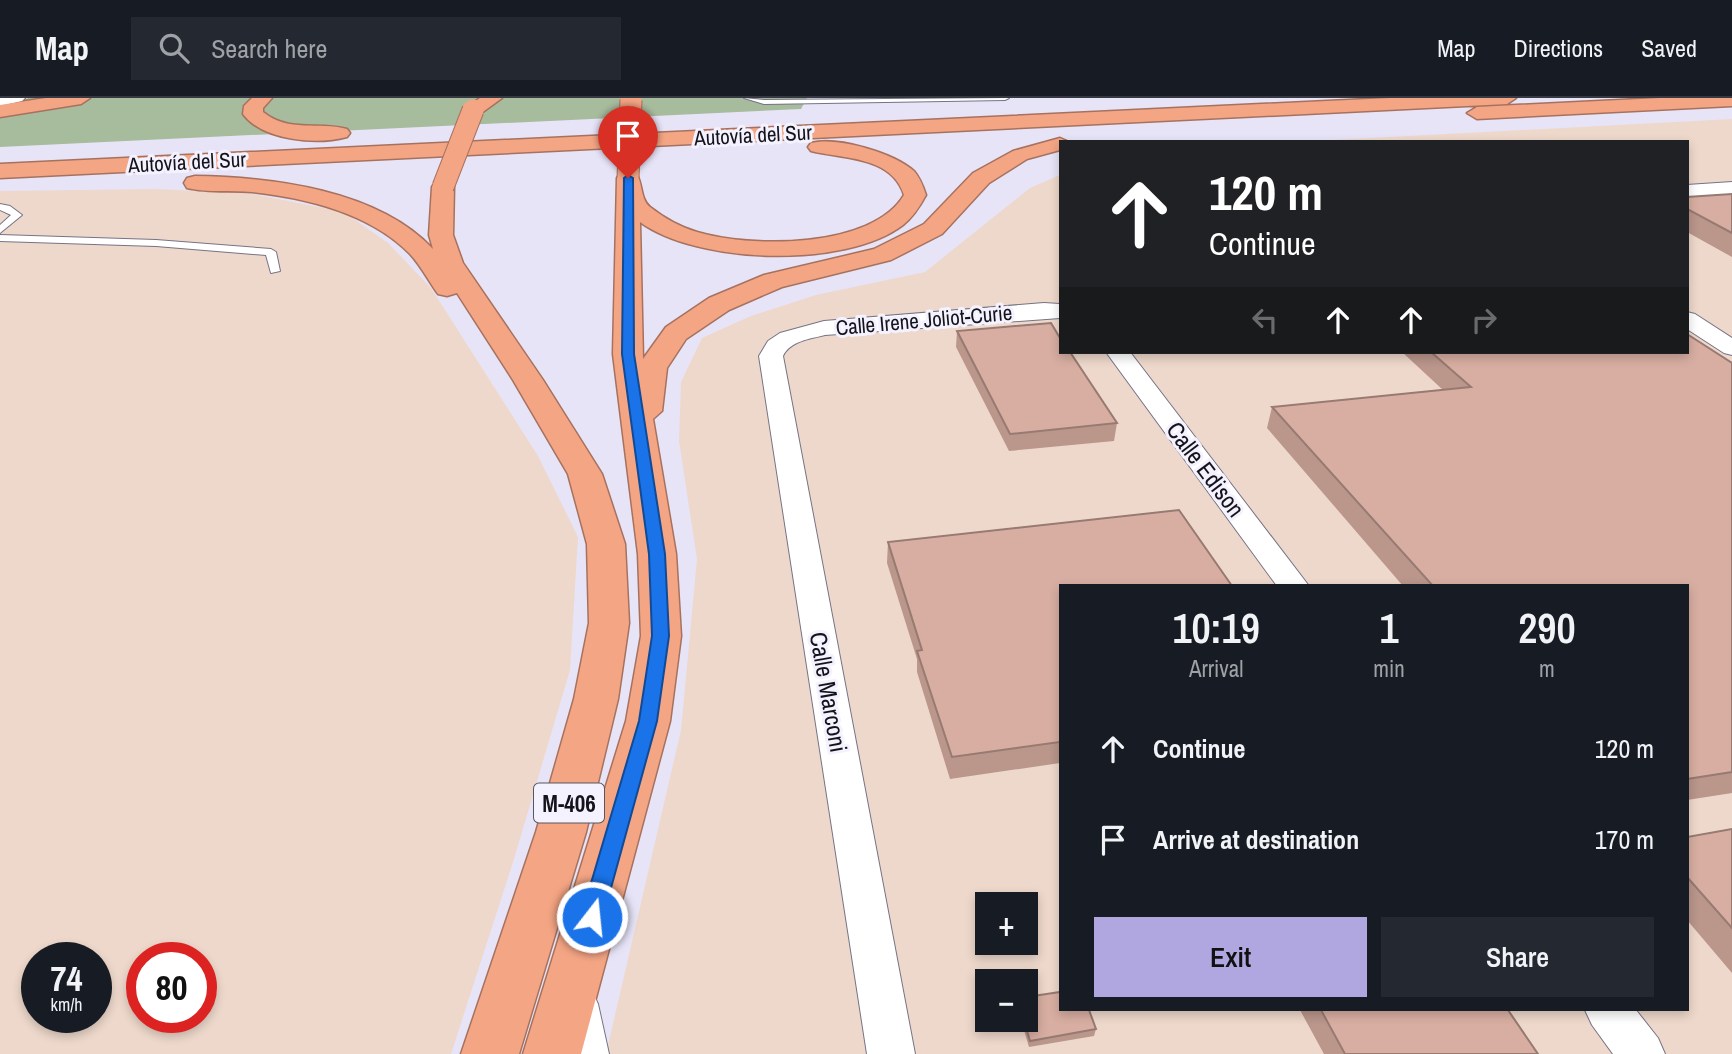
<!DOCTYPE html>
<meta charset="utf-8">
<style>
:root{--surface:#171b24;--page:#242831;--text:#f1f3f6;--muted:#9ea1a6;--line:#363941;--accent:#b1a7e0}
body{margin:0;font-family:"Archivo Narrow",sans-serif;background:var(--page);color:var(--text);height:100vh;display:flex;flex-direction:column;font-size:26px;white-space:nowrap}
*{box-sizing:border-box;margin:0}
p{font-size:23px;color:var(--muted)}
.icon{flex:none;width:38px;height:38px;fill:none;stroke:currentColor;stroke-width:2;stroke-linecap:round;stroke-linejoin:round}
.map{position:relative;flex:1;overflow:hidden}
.side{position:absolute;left:1059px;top:486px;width:630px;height:427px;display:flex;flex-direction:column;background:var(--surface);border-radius:0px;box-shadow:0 4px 10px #0003}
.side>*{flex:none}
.top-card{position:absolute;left:1059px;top:42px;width:630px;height:214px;border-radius:0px;box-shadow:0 4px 10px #0003;background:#202124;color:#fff;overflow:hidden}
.buttons{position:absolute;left:975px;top:794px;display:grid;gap:14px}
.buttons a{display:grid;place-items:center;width:63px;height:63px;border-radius:0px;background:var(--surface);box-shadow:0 4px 10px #0003;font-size:35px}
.speed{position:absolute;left:21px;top:844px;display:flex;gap:14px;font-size:35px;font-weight:700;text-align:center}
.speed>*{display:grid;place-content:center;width:91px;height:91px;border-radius:50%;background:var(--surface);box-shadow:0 4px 10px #0003;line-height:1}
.speed small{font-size:18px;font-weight:400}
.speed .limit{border:10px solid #d22;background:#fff;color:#111}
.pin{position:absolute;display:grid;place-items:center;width:60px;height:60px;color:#fff;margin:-72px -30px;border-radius:50% 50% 50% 0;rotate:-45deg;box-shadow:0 0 7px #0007}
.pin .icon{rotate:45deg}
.me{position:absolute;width:77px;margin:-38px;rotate:16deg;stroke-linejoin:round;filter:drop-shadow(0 0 5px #0008)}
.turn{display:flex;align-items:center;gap:24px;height:147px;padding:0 35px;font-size:32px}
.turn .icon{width:91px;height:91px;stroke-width:2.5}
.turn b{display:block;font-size:49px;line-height:60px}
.lanes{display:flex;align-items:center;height:66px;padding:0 35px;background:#0003;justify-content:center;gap:35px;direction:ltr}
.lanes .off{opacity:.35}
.eta{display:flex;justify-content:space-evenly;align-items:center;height:119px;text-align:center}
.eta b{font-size:42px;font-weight:600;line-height:49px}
.action{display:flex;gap:14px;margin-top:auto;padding:14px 35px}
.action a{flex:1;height:80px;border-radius:0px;background:var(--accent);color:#111;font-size:28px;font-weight:600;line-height:80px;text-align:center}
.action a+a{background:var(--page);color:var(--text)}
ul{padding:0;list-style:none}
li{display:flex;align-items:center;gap:21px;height:91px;padding:0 35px}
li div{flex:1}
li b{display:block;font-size:26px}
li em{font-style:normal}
header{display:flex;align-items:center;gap:42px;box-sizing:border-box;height:98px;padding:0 35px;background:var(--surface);border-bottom:2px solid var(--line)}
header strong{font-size:33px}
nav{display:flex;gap:38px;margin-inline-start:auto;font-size:24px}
.search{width:490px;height:63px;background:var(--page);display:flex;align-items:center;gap:18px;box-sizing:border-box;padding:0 24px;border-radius:0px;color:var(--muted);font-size:26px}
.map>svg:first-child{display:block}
.industrial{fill:#eed8cb;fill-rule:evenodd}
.green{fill:#a7bb9d}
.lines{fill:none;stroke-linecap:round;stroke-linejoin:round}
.lane-casing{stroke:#767386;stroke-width:2}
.street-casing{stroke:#767386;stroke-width:2}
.highway-casing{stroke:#a6725f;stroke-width:3}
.lane{fill:#fff;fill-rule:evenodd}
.street{fill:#fff;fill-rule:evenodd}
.highway{fill:#f4a584;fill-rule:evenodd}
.highway-bridge-casing{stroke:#a6725f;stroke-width:23;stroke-linecap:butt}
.highway-bridge{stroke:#f4a584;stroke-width:21}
.wall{fill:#ba968b}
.building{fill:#d8aea2;stroke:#977a71;stroke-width:2}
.route{fill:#1a73e8;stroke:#114b97;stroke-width:2}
.labels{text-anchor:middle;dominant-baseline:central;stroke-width:6;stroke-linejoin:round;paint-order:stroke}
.far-street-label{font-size:21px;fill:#14131a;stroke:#f4f2ff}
.shield{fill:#f4f2ff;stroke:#57565f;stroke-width:2}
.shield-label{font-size:23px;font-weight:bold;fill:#14131a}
.street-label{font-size:24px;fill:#14131a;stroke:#f4f2ff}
</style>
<header>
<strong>Map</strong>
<div class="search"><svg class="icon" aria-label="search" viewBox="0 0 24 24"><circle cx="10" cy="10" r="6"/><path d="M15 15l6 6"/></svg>Search here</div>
<nav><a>Map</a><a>Directions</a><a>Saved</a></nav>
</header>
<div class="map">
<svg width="1732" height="956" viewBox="0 0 1732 956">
<rect width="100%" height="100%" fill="#e7e4f8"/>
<path class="industrial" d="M 1732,21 L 1732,956 L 606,956 L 681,632 L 697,461 L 679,343 L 681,284 L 702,240 L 751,218 L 816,197 L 925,174 L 1030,90 L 1060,77 L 1060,254 L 1687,254 L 1687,44 L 1296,44 ZM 1060,488 L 1687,488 L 1687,912 L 1060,912 ZM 987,807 L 1026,807 L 1026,845 L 987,845 ZM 987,884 L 1026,884 L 1026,922 L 987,922 Z
M 156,91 L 247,95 L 344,114 L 388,145 L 431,190 L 538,358 L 578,439 L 570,572 L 514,761 L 451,956 L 0,956 L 0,93 ZM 37,859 L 96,859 L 96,919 L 37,919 ZM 142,859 L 201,859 L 201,919 L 142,919 Z"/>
<path class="green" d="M 29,0 L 807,0 L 801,11 L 0,49 L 0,5 Z"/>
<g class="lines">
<g class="lane-casing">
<path id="lane" d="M 744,0 L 764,2 L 1009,0 L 1005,2 L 764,6 Z
M 0,106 L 10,108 L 22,117 L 0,135 L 0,127 L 11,117 L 0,112 Z
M 0,137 L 156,142 L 271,151 L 276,154 L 280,173 L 271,175 L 266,157 L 156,148 L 0,143 Z"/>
</g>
<g class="street-casing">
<path id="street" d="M 0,0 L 25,0 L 22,3 L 0,8 Z
M 1732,84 L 1732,96 L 1687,99 L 1687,87 Z
M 1044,205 L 1060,206 L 1060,220 L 825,237 C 810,241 790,243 783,258 L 915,956 L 867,956 L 759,258 L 768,243 L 780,235 L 824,223 Z
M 1687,214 L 1695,216 L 1732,240 L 1732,257 L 1724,255 L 1687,231 Z
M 1106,254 L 1130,254 L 1309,488 L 1277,488 Z
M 575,885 L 591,891 L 598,906 L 609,956 L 561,956 L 552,906 L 559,891 Z
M 1585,912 L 1636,912 L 1658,940 L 1665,956 L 1613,956 L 1592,927 Z"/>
</g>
<g class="highway-casing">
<path id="highway" d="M 46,0 L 90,0 L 81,6 L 0,19 L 0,7 Z
M 252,0 L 272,0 L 263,10 L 263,14 C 289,35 318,23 347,31 L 350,35 L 347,39 C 317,47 263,43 243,16 L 244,8 Z
M 480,0 L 502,0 L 480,16 L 466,16 L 463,12 Z
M 1390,0 L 1516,0 L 1507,6 L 0,80 L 0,66 Z
M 1660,0 L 1732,0 L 1732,8 L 1477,21 L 1467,15 L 1477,9 Z
M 1060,40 L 1069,44 L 1060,44 L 1060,52 L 1027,61 L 989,85 L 942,136 L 891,162 L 782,189 L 729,212 L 686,241 L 667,270 L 662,313 L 653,321 L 676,456 L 681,538 L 670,623 L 581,956 L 523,956 L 626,623 L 641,538 L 638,456 L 613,256 L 617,80 L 620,75 L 636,75 C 643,85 640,101 650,109 C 664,120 680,129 697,134 C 750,150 872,151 904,97 C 892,58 843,61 811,53 L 808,49 L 811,45 C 837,38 894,55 914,73 C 920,80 923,88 926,97 C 920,108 913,119 903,127 C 845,171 697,166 640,124 L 643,261 L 666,229 L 709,200 L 764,177 L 874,151 L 924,126 L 973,75 L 1013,53 Z
M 195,78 C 272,79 378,92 433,151 L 429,137 L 432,89 L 435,84 L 451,84 L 454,89 L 453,137 L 463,165 L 543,282 L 602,376 L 625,446 L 629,525 L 618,601 L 586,734 L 519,956 L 461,956 L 536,734 L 574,601 L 589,525 L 587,446 L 568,376 L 513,282 L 457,195 L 447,198 L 438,196 C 428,182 421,168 410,156 C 370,115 306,100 252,94 C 231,92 208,95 187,90 L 184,85 L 187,80 Z"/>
</g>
<use href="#lane" class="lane"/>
<use href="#street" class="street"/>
<use href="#highway" class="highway"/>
<g class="highway-bridge-casing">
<path id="highway-bridge" d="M 628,80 L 631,2
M 443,89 L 473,12"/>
</g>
<use href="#highway-bridge" class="highway-bridge"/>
</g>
<path class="wall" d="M 1732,96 L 1732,159 L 1687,134 L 1687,99 Z
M 957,233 L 1117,325 L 1114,343 L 1009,353 L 956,249 Z
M 1402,254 L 1687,254 L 1732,265 L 1732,695 L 1687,702 L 1687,488 L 1403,488 L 1267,330 L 1272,309 L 1443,292 Z
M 888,444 L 1060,488 L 1060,665 L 950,681 L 917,574 L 917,561 L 887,465 Z
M 1732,731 L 1732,875 L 1687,822 L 1687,739 Z
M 1300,912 L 1508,912 L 1538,956 L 1324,956 Z
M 1021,922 L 1026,922 L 1096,931 L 1094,938 L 1029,949 Z"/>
<path class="building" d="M 1732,96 L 1732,135 L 1687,111 L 1687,99 Z
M 1051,225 L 1060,240 L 1060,254 L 1070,254 L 1117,325 L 1010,336 L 957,233 Z
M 1687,236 L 1732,265 L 1732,674 L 1687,681 L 1687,488 L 1433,488 L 1272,309 L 1471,289 L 1431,254 L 1687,254 Z
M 1179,412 L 1232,488 L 1060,488 L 1060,644 L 952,659 L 917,553 L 922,552 L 888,444 Z
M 1732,731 L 1732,830 L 1687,779 L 1687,739 Z
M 1060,894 L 1060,912 L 1089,912 L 1096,931 L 1030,943 L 1024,922 L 1026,922 L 1026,899 Z
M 1321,912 L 1508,912 L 1538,956 L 1345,956 Z"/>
<path class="route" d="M 628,77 L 633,80 L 634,256 L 665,456 L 669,538 L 657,623 L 603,819 L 600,826 L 592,828 L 584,826 L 581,819 L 639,623 L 652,538 L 649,456 L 622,256 L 624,80 Z"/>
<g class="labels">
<g class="far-street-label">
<text transform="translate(753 37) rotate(-3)">Autovía del Sur</text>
<text transform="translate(187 64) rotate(-3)">Autovía del Sur</text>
<text transform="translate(924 222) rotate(-5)">Calle Irene Joliot-Curie</text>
</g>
<rect class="shield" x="534" y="685.5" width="70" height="39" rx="5"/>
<g class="shield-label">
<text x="569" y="705">M-406</text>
</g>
<g class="street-label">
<text transform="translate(1206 371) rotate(53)">Calle Edison</text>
<text transform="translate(829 594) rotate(80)">Calle Marconi</text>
</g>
</g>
</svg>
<div class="buttons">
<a>+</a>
<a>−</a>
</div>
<div class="speed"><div>74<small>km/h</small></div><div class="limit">80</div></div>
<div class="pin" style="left:628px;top:80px;background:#d93025"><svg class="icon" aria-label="arrive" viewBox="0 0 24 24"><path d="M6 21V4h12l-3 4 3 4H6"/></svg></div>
<svg class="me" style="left:592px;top:819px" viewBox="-20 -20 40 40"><circle r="17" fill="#1a73e8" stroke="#fff" stroke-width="3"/><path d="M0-11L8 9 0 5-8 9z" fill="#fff"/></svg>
<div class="top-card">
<div class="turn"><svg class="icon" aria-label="ahead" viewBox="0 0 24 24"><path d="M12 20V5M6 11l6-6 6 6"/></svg><div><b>120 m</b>Continue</div></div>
<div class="lanes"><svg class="icon off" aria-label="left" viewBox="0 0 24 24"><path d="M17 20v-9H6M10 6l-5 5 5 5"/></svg><svg class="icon" aria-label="ahead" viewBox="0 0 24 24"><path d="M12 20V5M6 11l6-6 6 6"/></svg><svg class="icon" aria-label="ahead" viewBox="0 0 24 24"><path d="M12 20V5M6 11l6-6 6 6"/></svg><svg class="icon off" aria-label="right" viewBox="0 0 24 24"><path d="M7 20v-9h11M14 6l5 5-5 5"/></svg></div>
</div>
<section class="side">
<div class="eta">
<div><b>10:19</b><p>Arrival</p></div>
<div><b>1</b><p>min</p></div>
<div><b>290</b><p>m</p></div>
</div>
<ul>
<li><svg class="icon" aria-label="ahead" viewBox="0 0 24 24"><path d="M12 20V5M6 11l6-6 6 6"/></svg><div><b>Continue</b></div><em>120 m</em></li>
<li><svg class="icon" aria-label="arrive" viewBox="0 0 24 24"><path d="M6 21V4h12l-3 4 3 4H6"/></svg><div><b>Arrive at destination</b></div><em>170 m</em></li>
</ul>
<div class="action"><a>Exit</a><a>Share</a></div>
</section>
</div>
